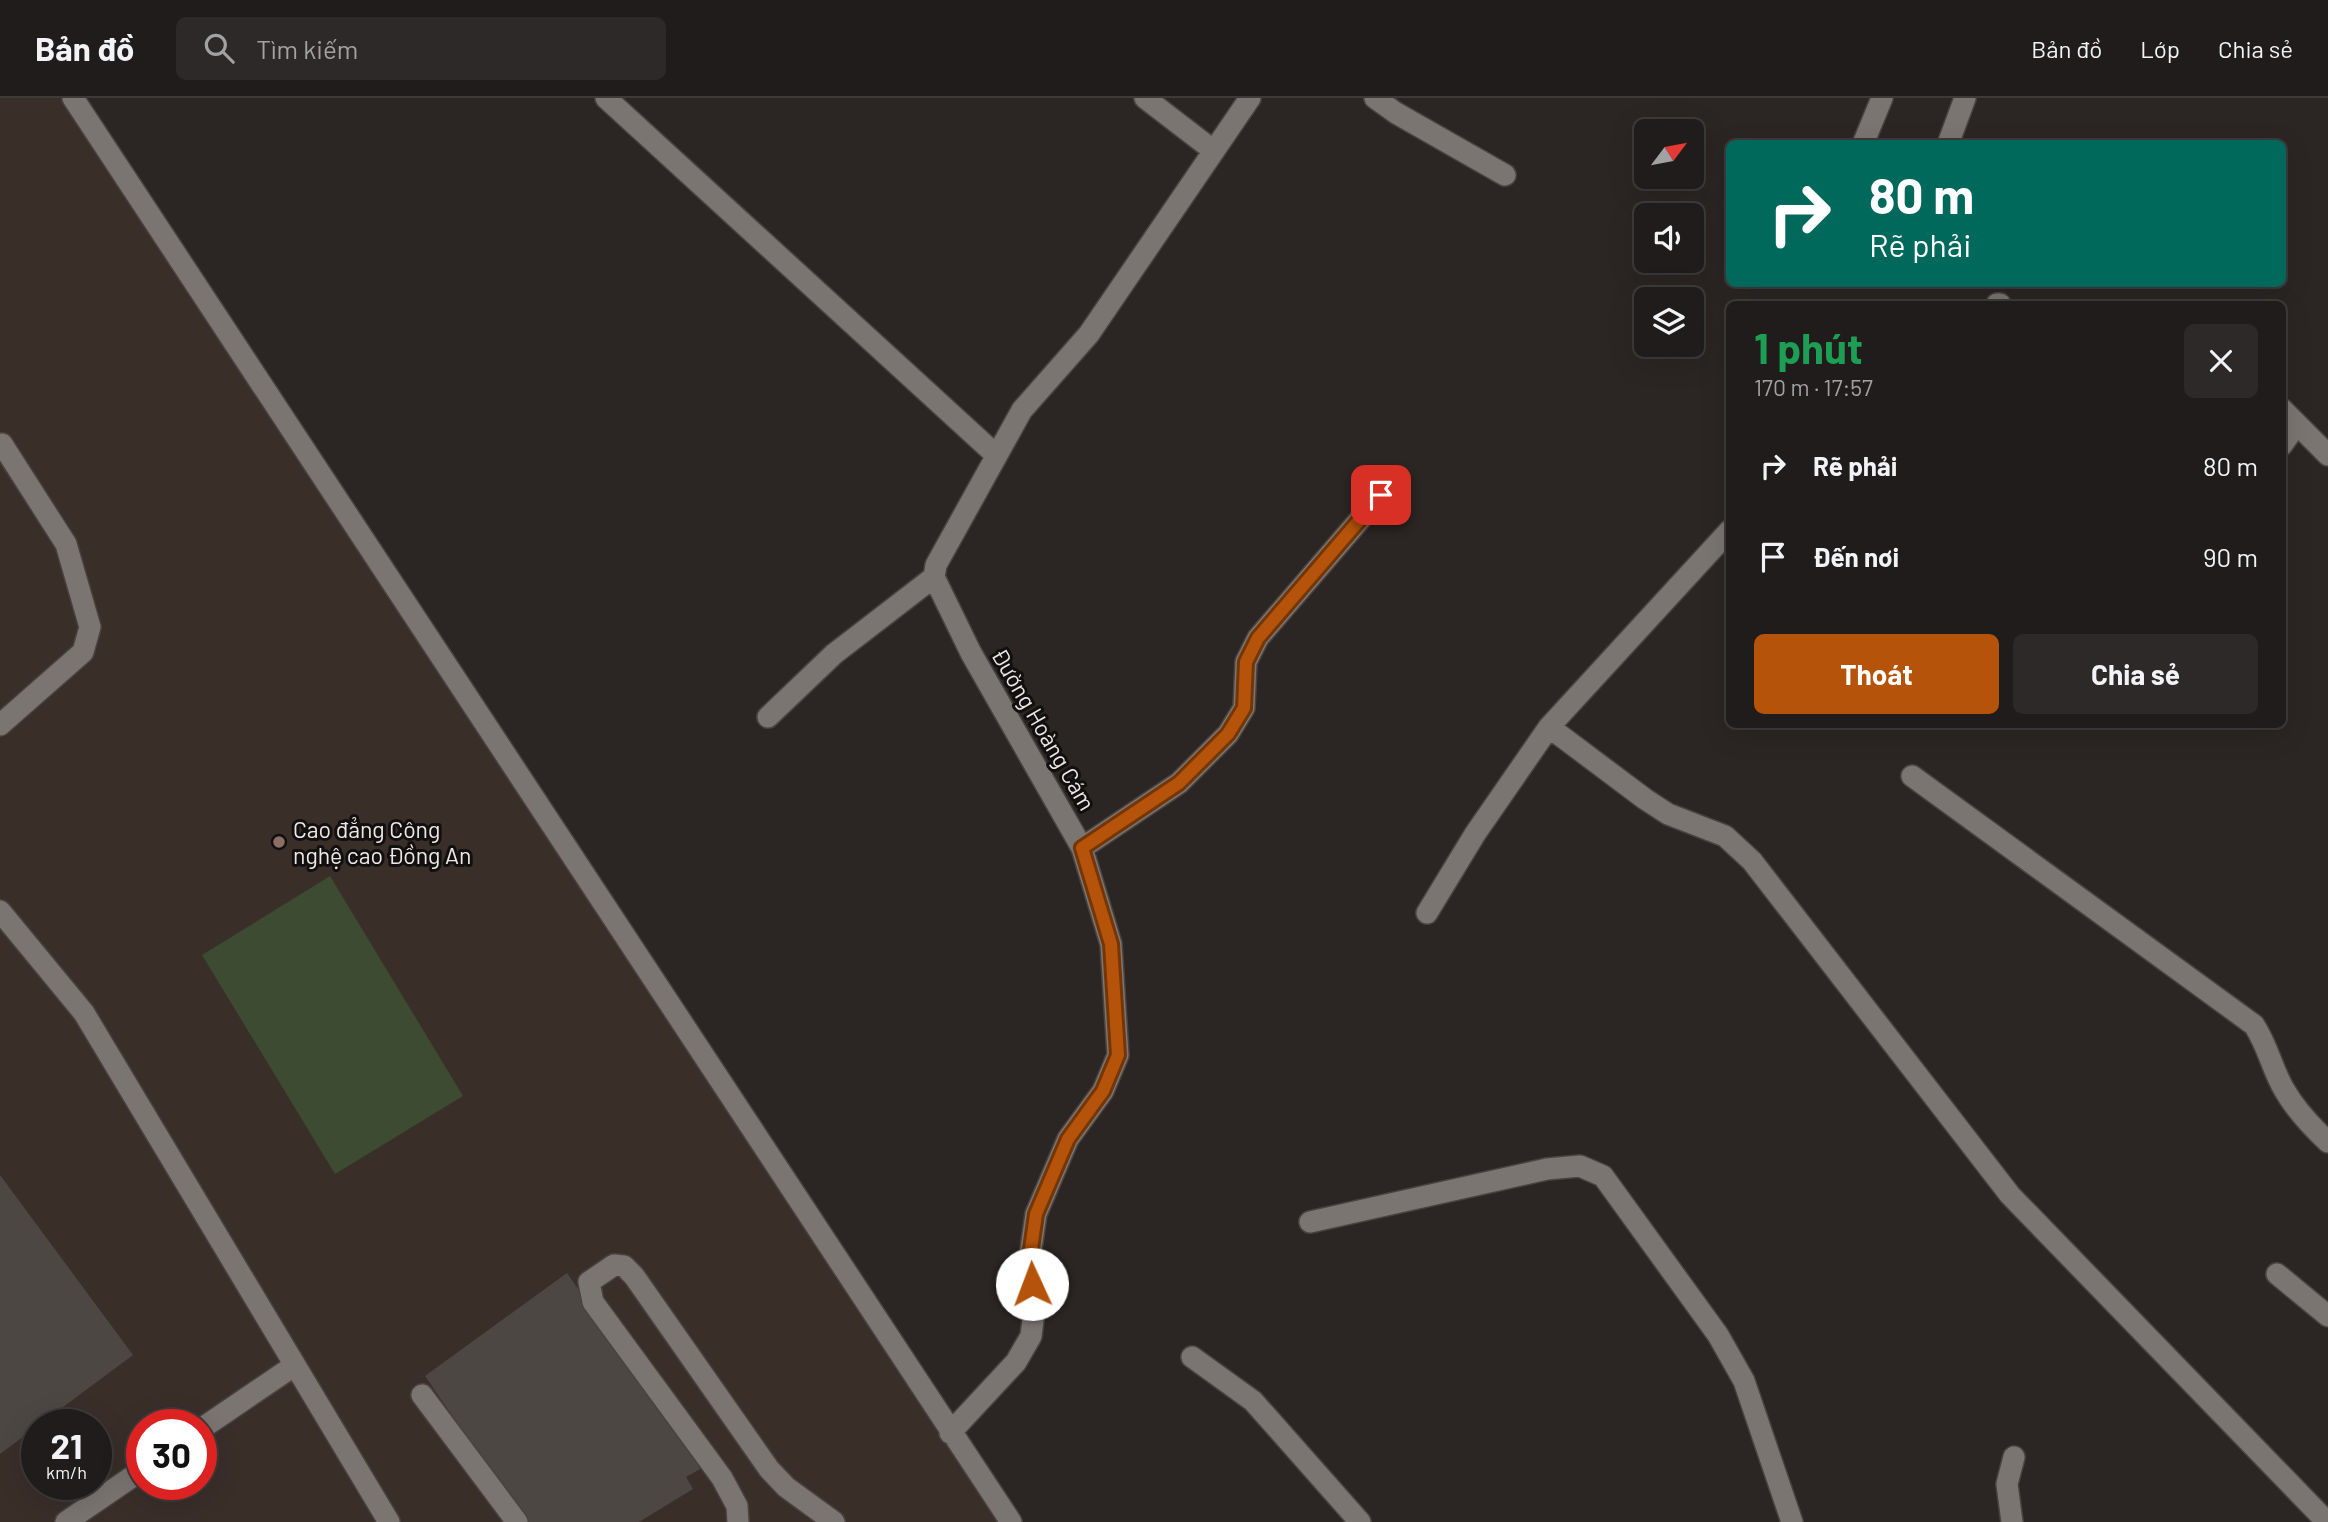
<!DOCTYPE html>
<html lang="vi">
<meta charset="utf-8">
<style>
:root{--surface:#201c1b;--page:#2d2928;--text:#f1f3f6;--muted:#a2a1a3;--line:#3d3a3a;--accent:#b45309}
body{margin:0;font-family:Barlow,sans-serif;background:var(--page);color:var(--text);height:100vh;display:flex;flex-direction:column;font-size:26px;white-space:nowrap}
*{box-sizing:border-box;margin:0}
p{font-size:23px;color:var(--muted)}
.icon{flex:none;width:38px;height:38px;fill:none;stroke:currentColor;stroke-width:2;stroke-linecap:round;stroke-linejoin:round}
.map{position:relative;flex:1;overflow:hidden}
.sheet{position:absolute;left:1726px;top:203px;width:560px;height:427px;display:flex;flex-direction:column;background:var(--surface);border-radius:10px;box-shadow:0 7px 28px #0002,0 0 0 2px var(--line)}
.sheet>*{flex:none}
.guide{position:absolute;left:1726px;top:42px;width:560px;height:147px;border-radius:10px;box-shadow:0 7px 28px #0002,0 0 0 2px var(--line);background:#00695c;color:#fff;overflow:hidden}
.needle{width:46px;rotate:58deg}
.buttons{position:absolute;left:1634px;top:21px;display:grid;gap:14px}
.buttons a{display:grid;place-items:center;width:70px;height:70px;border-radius:10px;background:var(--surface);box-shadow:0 7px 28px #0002,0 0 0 2px var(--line);font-size:35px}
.speed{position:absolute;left:21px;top:1311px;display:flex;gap:14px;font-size:35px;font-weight:700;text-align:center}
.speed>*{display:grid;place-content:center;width:91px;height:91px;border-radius:50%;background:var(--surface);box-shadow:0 7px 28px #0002,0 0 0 2px var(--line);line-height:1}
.speed small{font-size:18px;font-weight:400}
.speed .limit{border:10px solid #d22;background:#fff;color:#111}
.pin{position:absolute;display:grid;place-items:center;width:60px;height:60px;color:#fff;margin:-30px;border-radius:14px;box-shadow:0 4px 10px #0006}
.me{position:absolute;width:77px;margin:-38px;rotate:358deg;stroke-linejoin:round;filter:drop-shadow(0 0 5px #0008)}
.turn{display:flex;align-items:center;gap:24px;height:147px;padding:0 28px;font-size:32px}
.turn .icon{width:91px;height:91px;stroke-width:2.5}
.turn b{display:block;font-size:49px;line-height:60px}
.round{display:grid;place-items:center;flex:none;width:74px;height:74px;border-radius:10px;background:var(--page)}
.head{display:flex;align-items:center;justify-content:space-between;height:119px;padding:0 28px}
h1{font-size:42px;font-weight:700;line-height:52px;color:#1e9e55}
.primary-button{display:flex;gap:14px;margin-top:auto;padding:14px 28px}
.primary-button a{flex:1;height:80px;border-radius:10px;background:var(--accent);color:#fff;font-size:28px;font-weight:700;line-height:80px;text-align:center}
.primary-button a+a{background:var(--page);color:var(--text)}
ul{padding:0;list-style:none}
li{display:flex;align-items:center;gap:21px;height:91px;padding:0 28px}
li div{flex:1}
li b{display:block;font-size:26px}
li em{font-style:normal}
header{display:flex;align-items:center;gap:42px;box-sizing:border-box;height:98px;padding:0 35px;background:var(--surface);border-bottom:2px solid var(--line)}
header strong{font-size:33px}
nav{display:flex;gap:38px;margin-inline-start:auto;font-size:24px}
.search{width:490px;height:63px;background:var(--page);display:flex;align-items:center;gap:18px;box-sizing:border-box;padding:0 24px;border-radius:10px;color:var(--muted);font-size:26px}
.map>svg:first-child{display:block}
.built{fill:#3a2e29;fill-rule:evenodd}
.green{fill:#3c4b31}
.building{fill:#4d4744}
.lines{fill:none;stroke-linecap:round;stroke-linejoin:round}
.minor-casing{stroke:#484341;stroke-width:24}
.minor{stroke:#7b7572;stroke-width:21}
.route-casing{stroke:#753606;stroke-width:18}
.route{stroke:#b45309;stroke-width:12}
.education-dot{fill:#8d6e63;stroke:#12100e;stroke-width:2.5}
.labels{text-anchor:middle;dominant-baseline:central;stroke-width:6;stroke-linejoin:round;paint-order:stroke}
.street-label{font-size:23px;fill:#ece8e7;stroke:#12100e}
.poi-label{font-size:23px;fill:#ece8e7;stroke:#12100e;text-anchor:start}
</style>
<header>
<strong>Bản đồ</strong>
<div class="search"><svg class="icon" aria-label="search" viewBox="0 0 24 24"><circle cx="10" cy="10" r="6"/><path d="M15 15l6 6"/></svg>Tìm kiếm</div>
<nav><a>Bản đồ</a><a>Lớp</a><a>Chia sẻ</a></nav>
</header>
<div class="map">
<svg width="2328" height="1424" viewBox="0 0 2328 1424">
<rect width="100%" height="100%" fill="#2b2624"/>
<path class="built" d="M 0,0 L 70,0 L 182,161 L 998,1424 L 0,1424 ZM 37,1326 L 96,1326 L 96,1386 L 37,1386 ZM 142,1326 L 201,1326 L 201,1386 L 142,1386 Z"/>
<path class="green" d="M 330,778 L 463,998 L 335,1076 L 202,857 Z"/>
<path class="building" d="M 0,1077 L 133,1257 L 0,1356 Z
M 567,1175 L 702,1370 L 686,1379 L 693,1391 L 639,1424 L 525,1424 L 425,1278 Z"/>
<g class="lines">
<g class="minor-casing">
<path id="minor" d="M 73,0 L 1011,1424
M 606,0 L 996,357
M 1145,0 L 1214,53
M 1375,0 L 1396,15 L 1505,77
M 1863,46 L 1882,0
M 1948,46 L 1965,0
M 1997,206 L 2000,206
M 2282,311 L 2328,357
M 2282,347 L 2297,326
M 1729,433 L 1549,629 L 1645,701 L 1668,716 L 1725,738 L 1752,763 L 2010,1097 L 2327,1424
M 768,619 L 834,556 L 934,479
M 0,627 L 83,554 L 90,529 L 66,446 L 2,346
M 1912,678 L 2254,927 C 2269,950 2272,972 2285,993 C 2296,1012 2312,1029 2328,1044
M 1082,750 L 1179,685 L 1228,636 L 1244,610 L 1246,564 L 1258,540 L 1381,397
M 0,813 L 84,915 L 389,1424
M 1427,815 L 1475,736 L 1549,629
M 1310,1124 L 1547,1071 L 1580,1068 L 1603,1078 L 1718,1237 L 1744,1283 L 1792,1424
M 2277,1176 L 2328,1218
M 1192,1259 L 1253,1303 L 1360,1424
M 422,1297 L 517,1424
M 201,1331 L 295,1267
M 950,1335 L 1016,1264 L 1031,1238 L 1034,1214 L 1030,1158 L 1036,1116 L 1068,1041 L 1103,993 L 1118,957 L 1111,846 L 1082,750 L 971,555 L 934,479 L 936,467 L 1022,312 L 1089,236 L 1250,0
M 66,1424 L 142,1372
M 738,1424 L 737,1408 L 722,1380 L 593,1204 L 589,1184 L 614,1167 L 624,1168 L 634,1178 L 769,1371 L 786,1389 L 834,1424
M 2012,1424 L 2007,1386 L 2014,1359"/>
</g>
<use href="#minor" class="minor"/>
</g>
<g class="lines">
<g class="route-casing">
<path id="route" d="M 1032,1186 L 1030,1158 L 1036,1116 L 1068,1041 L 1103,993 L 1118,957 L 1111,846 L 1082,750 L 1179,685 L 1228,636 L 1244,610 L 1246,564 L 1258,540 L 1381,397"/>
</g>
<use href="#route" class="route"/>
</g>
<circle class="education-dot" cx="279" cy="744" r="7"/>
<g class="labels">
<g class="street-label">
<text transform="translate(1044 631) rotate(60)">Đường Hoàng Cám</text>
</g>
<g class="poi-label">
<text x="293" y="731">Cao đẳng Công<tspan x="293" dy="26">nghệ cao Đồng An</tspan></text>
</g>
</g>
</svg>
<div class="buttons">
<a><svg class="needle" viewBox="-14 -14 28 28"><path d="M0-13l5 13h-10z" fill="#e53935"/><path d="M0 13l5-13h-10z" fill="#a2a1a3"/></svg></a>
<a><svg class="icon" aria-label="sound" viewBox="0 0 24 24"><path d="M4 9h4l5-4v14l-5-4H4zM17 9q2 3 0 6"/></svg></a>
<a><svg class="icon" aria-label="layers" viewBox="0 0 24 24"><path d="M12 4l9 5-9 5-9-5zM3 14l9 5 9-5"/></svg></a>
</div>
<div class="speed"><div>21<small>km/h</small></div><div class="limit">30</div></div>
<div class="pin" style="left:1381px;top:397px;background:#d93025"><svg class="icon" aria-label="arrive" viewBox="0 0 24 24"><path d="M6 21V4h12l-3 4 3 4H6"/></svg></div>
<svg class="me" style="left:1032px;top:1186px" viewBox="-20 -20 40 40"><circle r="19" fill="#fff"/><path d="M0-13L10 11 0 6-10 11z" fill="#b45309"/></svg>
<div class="guide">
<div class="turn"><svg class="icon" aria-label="right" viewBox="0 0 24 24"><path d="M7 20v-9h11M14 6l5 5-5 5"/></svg><div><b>80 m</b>Rẽ phải</div></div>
</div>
<section class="sheet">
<div class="head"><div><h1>1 phút</h1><p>170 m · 17:57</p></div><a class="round"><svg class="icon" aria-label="close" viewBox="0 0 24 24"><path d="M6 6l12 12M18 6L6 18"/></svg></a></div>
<ul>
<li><svg class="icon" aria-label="right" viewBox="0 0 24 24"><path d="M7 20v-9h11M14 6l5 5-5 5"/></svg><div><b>Rẽ phải</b></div><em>80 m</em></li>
<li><svg class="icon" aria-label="arrive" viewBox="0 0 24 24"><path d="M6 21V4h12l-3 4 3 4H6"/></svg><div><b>Đến nơi</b></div><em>90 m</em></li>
</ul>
<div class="primary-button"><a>Thoát</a><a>Chia sẻ</a></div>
</section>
</div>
